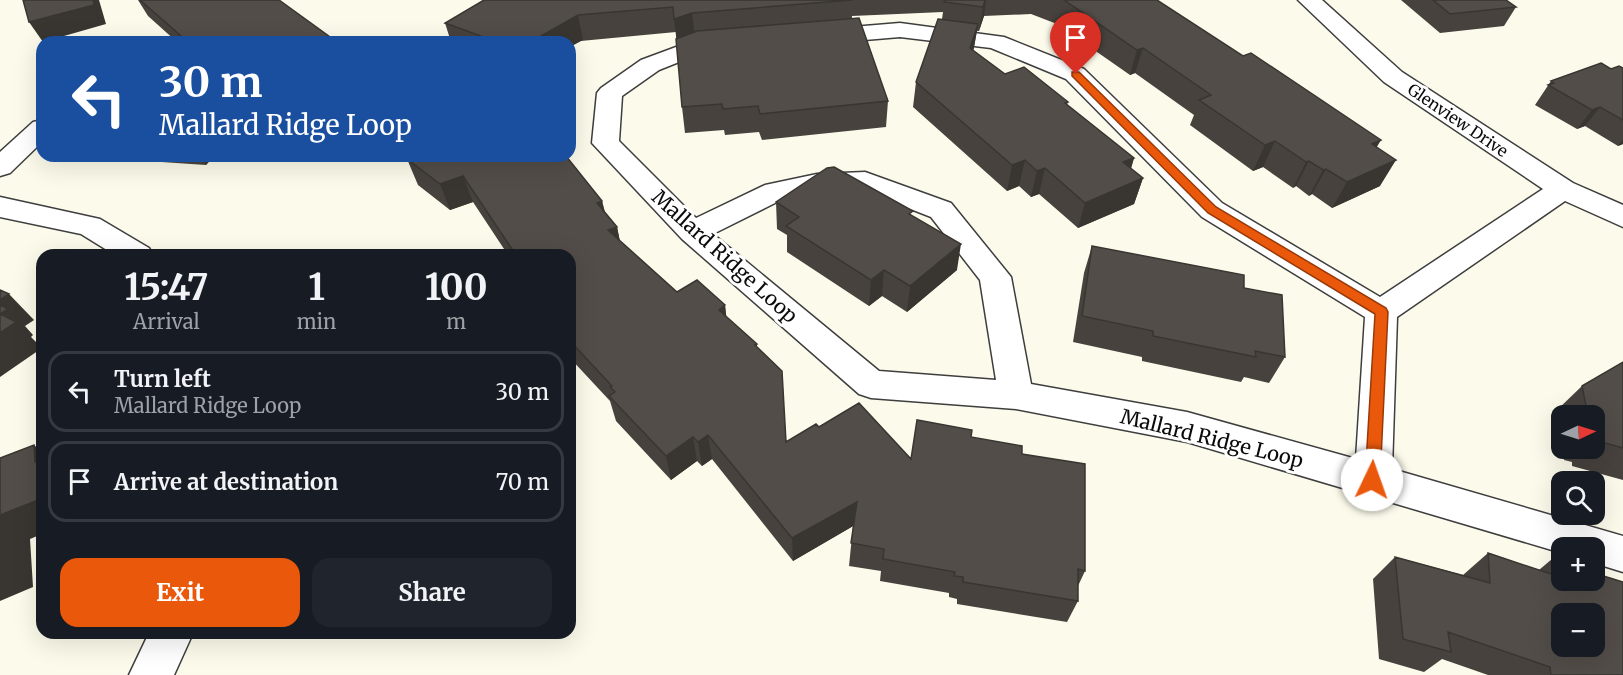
<!DOCTYPE html>
<meta charset="utf-8">
<style>
:root{--surface:#171b24;--page:#20242c;--text:#f1f3f6;--muted:#9ea1a6;--line:#363941;--accent:#ea580c}
body{margin:0;font-family:Merriweather,serif;background:var(--page);color:var(--text);height:100vh;display:flex;flex-direction:column;font-size:22px;white-space:nowrap}
*{box-sizing:border-box;margin:0}
p{font-size:20px;color:var(--muted)}
.icon{flex:none;width:33px;height:33px;fill:none;stroke:currentColor;stroke-width:2;stroke-linecap:round;stroke-linejoin:round}
.map{position:relative;flex:1;overflow:hidden}
.sheet{position:absolute;left:36px;top:249px;width:540px;height:390px;display:flex;flex-direction:column;background:var(--surface);border-radius:18px;box-shadow:0 6px 24px #0002}
.sheet>*{flex:none}
.top-card{position:absolute;left:36px;top:36px;width:540px;height:126px;border-radius:18px;box-shadow:0 6px 24px #0002;background:#1a4fa0;color:#fff;overflow:hidden}
.needle{width:39px;rotate:86deg}
.buttons{position:absolute;left:1551px;top:405px;display:grid;gap:12px}
.buttons a{display:grid;place-items:center;width:54px;height:54px;border-radius:12px;background:var(--surface);box-shadow:0 6px 24px #0002;font-size:30px}
.pin{position:absolute;display:grid;place-items:center;width:51px;height:51px;color:#fff;margin:-62px -26px;border-radius:50% 50% 50% 0;rotate:-45deg;box-shadow:0 0 6px #0007}
.pin .icon{rotate:45deg}
.me{position:absolute;width:66px;margin:-33px;rotate:3deg;stroke-linejoin:round;filter:drop-shadow(0 0 4px #0008)}
.turn{display:flex;align-items:center;gap:21px;height:126px;padding:0 24px;font-size:27px}
.turn .icon{width:78px;height:78px;stroke-width:2.5}
.turn b{display:block;font-size:42px;line-height:51px}
.eta{display:flex;justify-content:space-evenly;align-items:center;height:102px;text-align:center}
.eta b{font-size:36px;font-weight:700;line-height:42px}
.button{display:flex;gap:12px;margin-top:auto;padding:12px 24px}
.button a{flex:1;height:69px;border-radius:18px;background:var(--accent);color:#fff;font-size:24px;font-weight:700;line-height:69px;text-align:center}
.button a+a{background:var(--page);color:var(--text)}
ul{padding:0;list-style:none}
li{display:flex;align-items:center;gap:18px;height:81px;margin:0 12px 9px;padding:0 12px;border:3px solid var(--line);border-radius:18px}
li div{flex:1}
li b{display:block;font-size:22px}
li em{font-style:normal}
.map>svg:first-child{display:block}
.lines{fill:none;stroke-linecap:round;stroke-linejoin:round}
.minor-casing{stroke:#3e3e3e;stroke-width:3}
.minor{fill:#fff;fill-rule:evenodd}
.wall{fill:#47423e}
.shaded-wall{fill:#393632}
.building{fill:#524d48;stroke:#393632;stroke-width:1.5;fill-rule:evenodd}
.route{fill:#ea580c;stroke:#983908;stroke-width:1.5}
.labels{text-anchor:middle;dominant-baseline:central;stroke-width:6;stroke-linejoin:round;paint-order:stroke}
.far-street-label{font-size:16px;fill:#0b0b0b;stroke:#fff}
.street-label{font-size:20px;fill:#0b0b0b;stroke:#fff}
</style>
<div class="map">
<svg width="1623" height="675" viewBox="0 0 1623 675">
<rect width="100%" height="100%" fill="#fcfbeb"/>
<g class="lines">
<g class="minor-casing">
<path id="minor" d="M 1298,0 L 1322,0 L 1402,72 L 1573,183 L 1623,205 L 1623,227 L 1565,201 L 1397,317 L 1392,469 L 1623,536 L 1623,572 L 1594,563 L 1594,548 L 1562,548 L 1562,553 L 1187,442 L 1016,409 L 871,398 L 859,394 L 682,239 L 592,143 L 597,93 L 601,88 L 641,60 L 695,40 L 900,23 L 1004,37 L 1084,69 L 1222,203 L 1380,297 L 1543,189 L 1384,82 ZM 900,37 L 991,48 L 1066,79 L 1202,217 L 1365,317 L 1356,459 L 1187,412 L 1031,384 L 1011,277 L 951,203 L 865,172 L 817,174 L 765,185 L 696,218 L 619,141 L 622,96 L 659,70 L 699,54 ZM 862,190 L 931,217 L 980,280 L 996,380 L 879,371 L 713,234 L 783,199 L 817,192 Z
M 42,120 L 42,142 L 10,173 L 0,176 L 0,152 L 33,122 Z
M 0,197 L 100,219 L 149,248 L 153,255 L 115,255 L 81,234 L 0,217 Z
M 149,633 L 193,633 L 174,675 L 129,675 Z"/>
</g>
<use href="#minor" class="minor"/>
</g>
<path class="wall" d="M 138,0 L 279,0 L 337,42 L 177,42 L 148,16 Z
M 484,0 L 1157,0 L 1377,147 L 1380,186 L 1332,208 L 1312,194 L 1309,196 L 1296,186 L 1293,188 L 1263,167 L 1253,171 L 1190,125 L 1194,115 L 1135,73 L 1130,75 L 1057,24 L 1031,14 L 984,16 L 979,31 L 977,31 L 973,51 L 1005,74 L 1068,102 L 1067,105 L 1134,158 L 1131,169 L 1143,178 L 1134,204 L 1078,228 L 1039,194 L 1031,197 L 1019,186 L 1007,191 L 913,107 L 916,82 L 942,19 L 943,12 L 852,16 L 852,18 L 888,101 L 886,127 L 762,140 L 759,132 L 725,135 L 724,130 L 685,133 L 682,107 L 676,32 L 570,42 L 451,42 L 445,23 Z
M 1401,0 L 1506,0 L 1516,7 L 1504,26 L 1440,33 Z
M 1623,68 L 1623,144 L 1618,146 L 1585,126 L 1577,129 L 1535,105 L 1551,81 Z
M 129,156 L 214,156 L 206,165 L 132,160 Z
M 407,159 L 602,201 L 605,212 L 617,227 L 620,241 L 677,292 L 725,305 L 726,317 L 757,344 L 757,348 L 786,442 L 819,427 L 911,459 L 971,437 L 1022,454 L 1085,571 L 1078,586 L 1078,601 L 1067,622 L 957,604 L 957,599 L 949,597 L 949,593 L 880,581 L 881,571 L 849,566 L 853,526 L 793,561 L 712,459 L 702,466 L 697,461 L 671,480 L 616,421 L 610,401 L 570,358 L 570,255 L 508,255 L 473,202 L 450,210 L 418,185 Z
M 776,202 L 913,217 L 957,270 L 907,312 L 882,296 L 869,306 L 787,252 L 787,235 L 777,229 Z
M 1092,246 L 1244,288 L 1285,357 L 1269,383 L 1244,377 L 1241,382 L 1142,361 L 1142,357 L 1073,342 L 1084,273 Z
M 1623,362 L 1623,480 L 1572,466 L 1572,462 L 1564,460 L 1562,448 L 1594,448 L 1594,416 L 1562,416 L 1562,447 L 1556,411 L 1582,386 Z
M 1488,553 L 1539,570 L 1552,559 L 1623,675 L 1488,675 L 1442,659 L 1424,672 L 1379,659 L 1373,579 L 1395,557 L 1463,575 Z"/>
<path class="shaded-wall" d="M 93,0 L 99,0 L 106,24 L 43,42 L 29,22 Z
M 985,0 L 986,0 L 984,16 L 979,31 L 983,7 Z
M 692,13 L 695,38 L 677,44 L 674,19 Z
M 578,15 L 583,40 L 570,47 L 570,42 L 541,42 L 541,36 Z
M 978,24 L 974,48 L 967,73 L 970,48 Z
M 1143,48 L 1135,73 L 1130,75 L 1137,50 Z
M 1600,107 L 1585,126 L 1577,129 L 1592,110 Z
M 1623,139 L 1623,144 L 1618,146 Z
M 1381,140 L 1366,165 L 1372,144 Z
M 1275,141 L 1263,167 L 1253,171 L 1265,145 Z
M 201,156 L 214,156 L 206,165 Z
M 1134,158 L 1126,183 L 1123,162 Z
M 1025,160 L 1019,186 L 1007,191 L 1012,165 Z
M 1396,160 L 1380,186 L 1332,208 L 1347,182 Z
M 1309,161 L 1296,186 L 1293,188 L 1306,162 Z
M 1045,168 L 1039,194 L 1031,197 L 1037,171 Z
M 1326,169 L 1312,194 L 1309,196 L 1323,170 Z
M 463,176 L 473,202 L 450,210 L 440,184 Z
M 1143,178 L 1134,204 L 1078,228 L 1085,203 Z
M 602,201 L 608,227 L 597,203 Z
M 617,227 L 622,253 L 608,230 Z
M 961,244 L 957,270 L 907,312 L 910,286 Z
M 884,270 L 882,296 L 869,306 L 871,280 Z
M 9,294 L 34,320 L 25,326 L 33,335 L 31,337 L 42,348 L 0,377 L 0,300 Z
M 725,305 L 728,331 L 719,310 Z
M 708,435 L 712,459 L 702,466 L 698,442 Z
M 693,437 L 697,461 L 671,480 L 666,456 Z
M 34,445 L 42,452 L 42,534 L 30,539 L 33,587 L 0,601 L 0,515 L 35,462 Z
M 857,502 L 855,525 L 793,561 L 792,538 Z"/>
<path class="building" d="M 23,0 L 93,0 L 94,5 L 29,22 Z
M 140,0 L 279,0 L 337,42 L 188,42 Z
M 484,0 L 852,0 L 692,13 L 674,19 L 673,7 L 578,15 L 541,36 L 541,42 L 497,42 L 445,23 Z
M 945,0 L 985,0 L 983,7 L 944,2 Z
M 1064,0 L 1157,0 L 1243,56 L 1251,53 L 1381,140 L 1372,144 L 1396,160 L 1347,182 L 1326,169 L 1323,170 L 1309,161 L 1306,162 L 1275,141 L 1265,145 L 1199,100 L 1211,95 L 1143,48 L 1137,50 Z
M 1433,0 L 1506,0 L 1516,7 L 1450,14 Z
M 859,18 L 888,101 L 760,114 L 758,106 L 723,109 L 722,104 L 682,107 L 676,39 L 697,31 Z
M 938,19 L 978,24 L 970,48 L 1005,74 L 1024,67 L 1068,102 L 1065,103 L 1134,158 L 1123,162 L 1143,178 L 1085,203 L 1045,168 L 1037,171 L 1025,160 L 1012,165 L 916,82 Z
M 1601,63 L 1611,69 L 1619,66 L 1623,68 L 1623,120 L 1600,107 L 1592,110 L 1548,85 L 1554,83 L 1551,81 Z
M 407,156 L 566,156 L 602,201 L 597,203 L 617,227 L 608,230 L 677,292 L 697,280 L 725,305 L 719,310 L 757,344 L 755,345 L 782,371 L 786,442 L 816,424 L 819,427 L 859,403 L 911,459 L 917,420 L 972,430 L 971,437 L 1022,446 L 1022,454 L 1085,464 L 1085,571 L 1078,569 L 1078,601 L 963,582 L 963,577 L 954,576 L 955,572 L 883,559 L 884,549 L 851,543 L 857,502 L 792,538 L 708,435 L 698,442 L 693,437 L 666,456 L 609,396 L 615,392 L 610,387 L 612,386 L 570,341 L 570,255 L 516,255 L 463,176 L 440,184 L 407,159 Z
M 834,167 L 913,211 L 909,214 L 961,244 L 910,286 L 884,270 L 871,280 L 786,226 L 799,217 L 776,202 L 827,168 Z
M 1092,246 L 1244,275 L 1244,288 L 1282,295 L 1285,357 L 1255,351 L 1256,357 L 1153,336 L 1153,331 L 1082,316 Z
M 0,290 L 9,294 L 0,300 Z
M 0,305 L 8,309 L 0,314 L 16,322 L 0,333 Z
M 1623,362 L 1623,448 L 1601,442 L 1600,438 L 1594,436 L 1594,416 L 1588,416 L 1582,386 Z
M 34,445 L 35,462 L 38,460 L 41,499 L 0,515 L 0,458 Z
M 0,536 L 1,564 L 0,565 Z
M 1488,553 L 1554,575 L 1552,559 L 1562,562 L 1562,580 L 1594,580 L 1594,573 L 1623,582 L 1623,675 L 1551,675 L 1550,667 L 1448,632 L 1451,652 L 1403,639 L 1395,557 L 1490,583 ZM 1562,614 L 1594,614 L 1594,646 L 1562,646 Z"/>
<path class="route" d="M 1072,72 L 1079,72 L 1216,207 L 1386,308 L 1388,312 L 1380,480 L 1378,484 L 1372,486 L 1367,484 L 1365,480 L 1375,314 L 1208,213 L 1072,76 Z"/>
<g class="labels">
<g class="far-street-label">
<text transform="translate(1458 120) rotate(34)">Glenview Drive</text>
</g>
<g class="street-label">
<text transform="translate(725 256) rotate(42)">Mallard Ridge Loop</text>
<text transform="translate(1212 438) rotate(14)">Mallard Ridge Loop</text>
</g>
</g>
</svg>
<div class="buttons">
<a><svg class="needle" viewBox="-14 -14 28 28"><path d="M0-13l5 13h-10z" fill="#e53935"/><path d="M0 13l5-13h-10z" fill="#9ea1a6"/></svg></a>
<a><svg class="icon" aria-label="search" viewBox="0 0 24 24"><circle cx="10" cy="10" r="6"/><path d="M15 15l6 6"/></svg></a>
<a>+</a>
<a>−</a>
</div>
<div class="pin" style="left:1076px;top:74px;background:#d93025"><svg class="icon" aria-label="arrive" viewBox="0 0 24 24"><path d="M6 21V4h12l-3 4 3 4H6"/></svg></div>
<svg class="me" style="left:1372px;top:480px" viewBox="-20 -20 40 40"><circle r="19" fill="#fff"/><path d="M0-13L10 11 0 6-10 11z" fill="#ea580c"/></svg>
<div class="top-card">
<div class="turn"><svg class="icon" aria-label="left" viewBox="0 0 24 24"><path d="M17 20v-9H6M10 6l-5 5 5 5"/></svg><div><b>30 m</b>Mallard Ridge Loop</div></div>
</div>
<section class="sheet">
<div class="eta">
<div><b>15:47</b><p>Arrival</p></div>
<div><b>1</b><p>min</p></div>
<div><b>100</b><p>m</p></div>
</div>
<ul>
<li><svg class="icon" aria-label="left" viewBox="0 0 24 24"><path d="M17 20v-9H6M10 6l-5 5 5 5"/></svg><div><b>Turn left</b><p>Mallard Ridge Loop</p></div><em>30 m</em></li>
<li><svg class="icon" aria-label="arrive" viewBox="0 0 24 24"><path d="M6 21V4h12l-3 4 3 4H6"/></svg><div><b>Arrive at destination</b></div><em>70 m</em></li>
</ul>
<div class="button"><a>Exit</a><a>Share</a></div>
</section>
</div>
